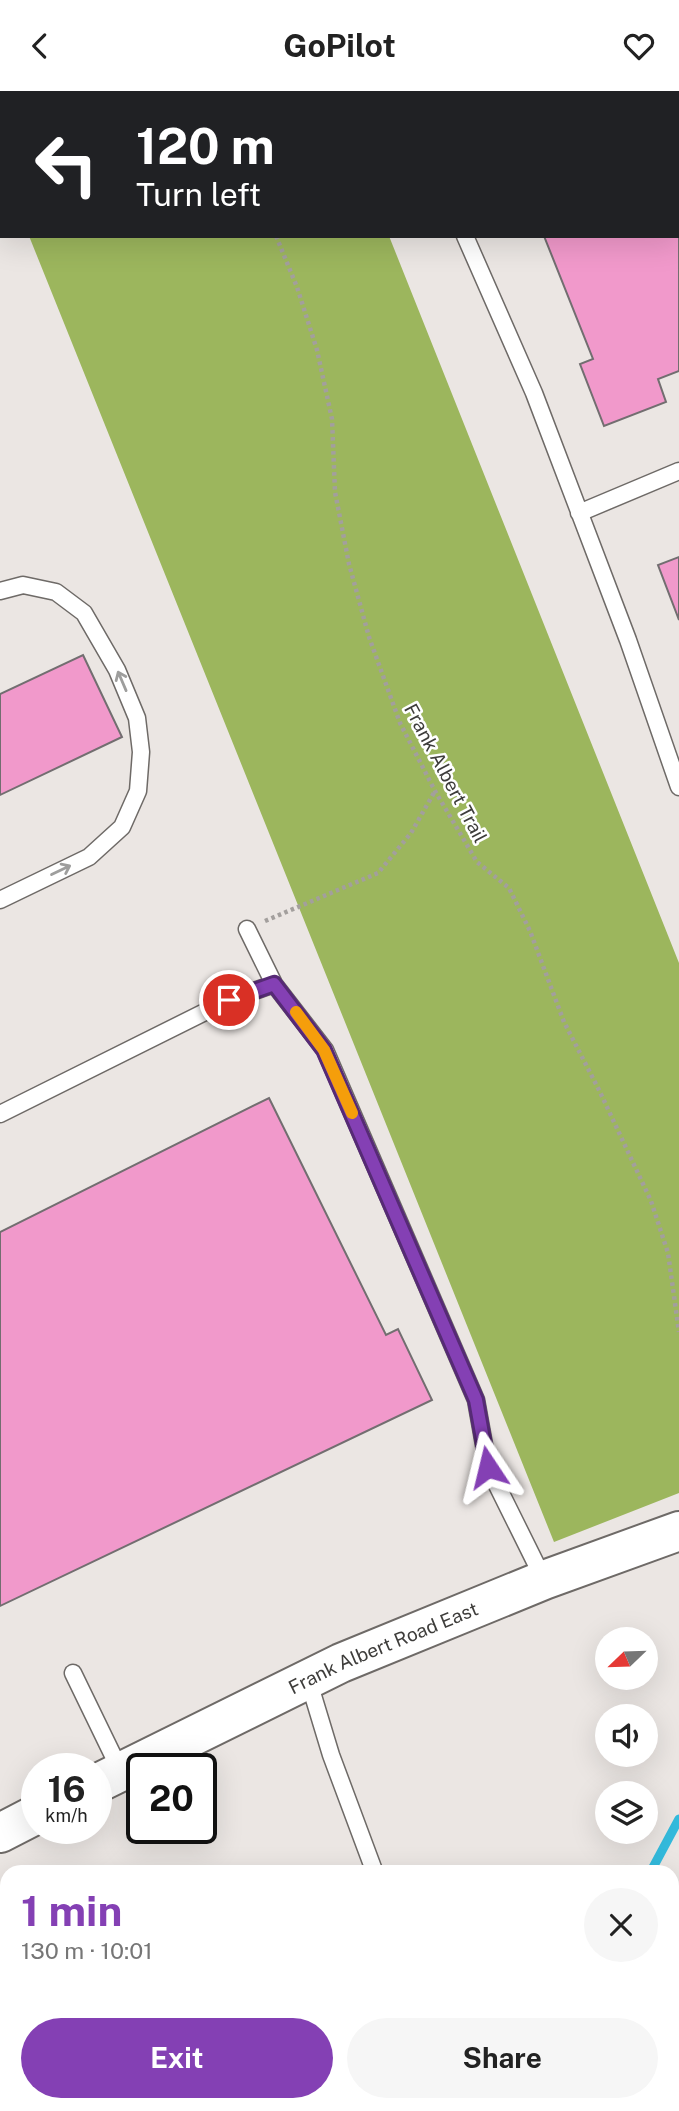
<!DOCTYPE html>
<meta charset="utf-8">
<style>
:root{--surface:#fff;--page:#f6f6f6;--text:#222;--muted:#767676;--accent:#8440b4}
body{margin:0;font-family:"Public Sans",sans-serif;background:var(--page);color:var(--text);height:100vh;display:flex;flex-direction:column;font-size:26px;white-space:nowrap}
*{box-sizing:border-box;margin:0}
p{font-size:23px;color:var(--muted)}
.icon{flex:none;width:38px;height:38px;fill:none;stroke:currentColor;stroke-width:2;stroke-linecap:round;stroke-linejoin:round}
.map{position:relative;flex:1;overflow:hidden}
.details{position:absolute;left:0px;top:1774px;width:679px;height:247px;display:flex;flex-direction:column;background:var(--surface);border-radius:21px 21px 0 0;box-shadow:0 7px 28px #0002}
.details>*{flex:none}
.guide{position:absolute;left:0px;top:0px;width:679px;height:147px;box-shadow:0 7px 28px #0002;background:#202124;color:#fff;overflow:hidden}
.needle{width:46px;rotate:247deg}
.tools{position:absolute;left:595px;top:1536px;display:grid;gap:14px}
.tools a{display:grid;place-items:center;width:63px;height:63px;border-radius:50%;background:var(--surface);box-shadow:0 7px 28px #0002;font-size:35px}
.speed{position:absolute;left:21px;top:1662px;display:flex;gap:14px;font-size:35px;font-weight:700;text-align:center}
.speed>*{display:grid;place-content:center;width:91px;height:91px;border-radius:50%;background:var(--surface);box-shadow:0 7px 28px #0002;line-height:1}
.speed small{font-size:18px;font-weight:400}
.speed .limit{border:4px solid #111;border-radius:10px;background:#fff;color:#111}
.pin{position:absolute;display:grid;place-items:center;width:60px;height:60px;color:#fff;margin:-30px;border:4px solid #fff;border-radius:50%;box-shadow:0 2px 7px #0007}
.me{position:absolute;width:77px;margin:-38px;rotate:350deg;stroke-linejoin:round;filter:drop-shadow(0 0 5px #0008)}
.turn{display:flex;align-items:center;gap:24px;height:147px;padding:0 21px;font-size:32px}
.turn .icon{width:91px;height:91px;stroke-width:2.5}
.turn b{display:block;font-size:49px;line-height:60px}
.round{display:grid;place-items:center;flex:none;width:74px;height:74px;border-radius:37px;background:var(--page)}
.headline{display:flex;align-items:center;justify-content:space-between;height:119px;padding:0 21px}
h1{font-size:42px;font-weight:700;line-height:52px;color:var(--accent)}
.action{display:flex;gap:14px;margin-top:auto;padding:14px 21px}
.action a{flex:1;height:80px;border-radius:42px;background:var(--accent);color:#fff;font-size:28px;font-weight:700;line-height:80px;text-align:center}
.action a+a{background:var(--page);color:var(--text)}
header{display:flex;justify-content:space-between;align-items:center;height:91px;padding:0 21px;background:var(--surface);font-size:32px;font-weight:700}
.map>svg:first-child{display:block}
.forest{fill:#9cb65d}
.lines{fill:none;stroke-linecap:round;stroke-linejoin:round}
.stream{stroke:#34bbdd;stroke-width:9}
.building{fill:#f199cb;stroke:#726e70;stroke-width:2}
.lane-casing{stroke:#6e6a67;stroke-width:19}
.secondary-casing{stroke:#6e6a67;stroke-width:42}
.path{stroke:#a39f9d;stroke-width:4.5;stroke-dasharray:3.5 3.5;stroke-linecap:butt}
.lane{stroke:#fff;stroke-width:16}
.secondary{stroke:#fff;stroke-width:38}
.oneway{stroke:#9e9e9d}
.route-casing{stroke:#562a75;stroke-width:18}
.route{stroke:#8440b4;stroke-width:12}
.slow{stroke:#f59e0b;stroke-width:12}
.labels{text-anchor:middle;dominant-baseline:central;stroke-width:5;stroke-linejoin:round;paint-order:stroke}
.street-label{font-size:19px;fill:#3e3d3b;stroke:#fff}
</style>
<header><svg class="icon" aria-label="back" viewBox="0 0 24 24"><path d="M15 5l-7 7 7 7"/></svg>GoPilot<svg class="icon" aria-label="heart" viewBox="0 0 24 24"><path d="M12 20l-8-8c-3-5 5-10 8-4 3-6 11-1 8 4z"/></svg></header>
<div class="map">
<svg width="679" height="2020" viewBox="0 0 679 2020">
<rect width="100%" height="100%" fill="#ebe6e3"/>
<path class="forest" d="M 0,0 L 331,0 L 331,2 L 2,2 L 2,78 L 0,74 Z
M 29,145 L 389,145 L 679,872 L 679,1402 L 554,1451 Z"/>
<g class="lines">
<path class="stream" d="M 650,1782 L 679,1728
M 566,2020 L 568,2014"/>
</g>
<path class="building" d="M 472,0 L 679,0 L 679,280 L 658,288 L 666,311 L 604,335 L 580,273 L 593,268 L 544,145 L 677,145 L 677,2 L 473,2 Z
M 679,466 L 679,529 L 658,474 Z
M 83,564 L 122,646 L 0,704 L 0,603 Z
M 269,1007 L 386,1244 L 398,1238 L 432,1309 L 0,1515 L 0,1141 Z
M 7,1873 L 7,2014 L 308,2014 L 311,2020 L 0,2020 L 0,1876 Z
M 679,1961 L 679,2020 L 656,2020 L 659,2014 L 672,2014 L 672,1979 Z"/>
<g class="lines">
<g class="lane-casing">
<path id="lane" d="M 402,0 L 403,2
M 465,145 L 534,302 L 628,549 L 679,696
M 579,422 L 679,380
M 0,500 L 23,494 L 56,501 L 84,522 L 117,579 L 137,627 L 141,661 L 138,700 L 122,736 L 89,766 L 0,809
M 247,838 L 274,893 L 325,959 L 476,1309 L 488,1376 L 544,1489
M 0,1023 L 229,909 L 274,893
M 73,1582 L 121,1681
M 308,1588 L 331,1664 L 375,1782
M 672,1946 L 679,1928
M 643,2020 L 645,2014"/>
</g>
<g class="secondary-casing">
<g id="secondary">
<path id="s1" d="M 96,1693 L 341,1572 L 544,1489 L 679,1440"/>
<path d="M 0,1742 L 37,1723"/>
</g>
</g>
<path class="path" d="M 167,0 L 169,2
M 276,145 L 297,196 L 317,259 L 332,328 L 335,401 L 349,473 L 369,546 L 400,632 L 435,700 L 477,771 L 509,797 L 530,840 L 564,931 L 599,999 L 651,1110 L 668,1162 L 679,1241
M 265,830 L 378,782 L 411,742 L 435,700"/>
<use href="#lane" class="lane"/>
<use href="#secondary" class="secondary"/>
</g>
<defs><path id="oneway-shaft" d="M-6 0H5M1.5-3L5.5 0L1.5 3" fill="none" stroke-width="1.6" stroke-linecap="round" stroke-linejoin="round" transform="scale(1.75)"/></defs>
<g class="oneway">
<use href="#oneway-shaft" transform="translate(122 590) rotate(-113)"/>
<use href="#oneway-shaft" transform="translate(61 779) rotate(-26)"/>
</g>
<g class="lines">
<g class="route-casing">
<path id="route" d="M 229,909 L 274,893 L 324,959 L 476,1309 L 488,1376"/>
</g>
<use href="#route" class="route"/>
<path class="slow" d="M 296,921 L 324,959 L 352,1022"/>
</g>
<g class="labels">
<g class="street-label">
<text transform="translate(446 682) rotate(62)">Frank Albert Trail</text>
<text stroke="none"><textPath href="#s1" startOffset="318">Frank Albert Road East</textPath></text>
</g>
</g>
</svg>
<div class="tools">
<a><svg class="needle" viewBox="-14 -14 28 28"><path d="M0-13l5 13h-10z" fill="#e53935"/><path d="M0 13l5-13h-10z" fill="#767676"/></svg></a>
<a><svg class="icon" aria-label="sound" viewBox="0 0 24 24"><path d="M4 9h4l5-4v14l-5-4H4zM17 9q2 3 0 6"/></svg></a>
<a><svg class="icon" aria-label="layers" viewBox="0 0 24 24"><path d="M12 4l9 5-9 5-9-5zM3 14l9 5 9-5"/></svg></a>
</div>
<div class="speed"><div>16<small>km/h</small></div><div class="limit">20</div></div>
<div class="pin" style="left:229px;top:909px;background:#d93025"><svg class="icon" aria-label="arrive" viewBox="0 0 24 24"><path d="M6 21V4h12l-3 4 3 4H6"/></svg></div>
<svg class="me" style="left:488px;top:1376px" viewBox="-20 -20 40 40"><path d="M0-17L14 15 0 8-14 15z" fill="#8440b4" stroke="#fff" stroke-width="4"/></svg>
<div class="guide">
<div class="turn"><svg class="icon" aria-label="left" viewBox="0 0 24 24"><path d="M17 20v-9H6M10 6l-5 5 5 5"/></svg><div><b>120 m</b>Turn left</div></div>
</div>
<section class="details">
<div class="headline"><div><h1>1 min</h1><p>130 m · 10:01</p></div><a class="round"><svg class="icon" aria-label="close" viewBox="0 0 24 24"><path d="M6 6l12 12M18 6L6 18"/></svg></a></div>
<div class="action"><a>Exit</a><a>Share</a></div>
</section>
</div>
